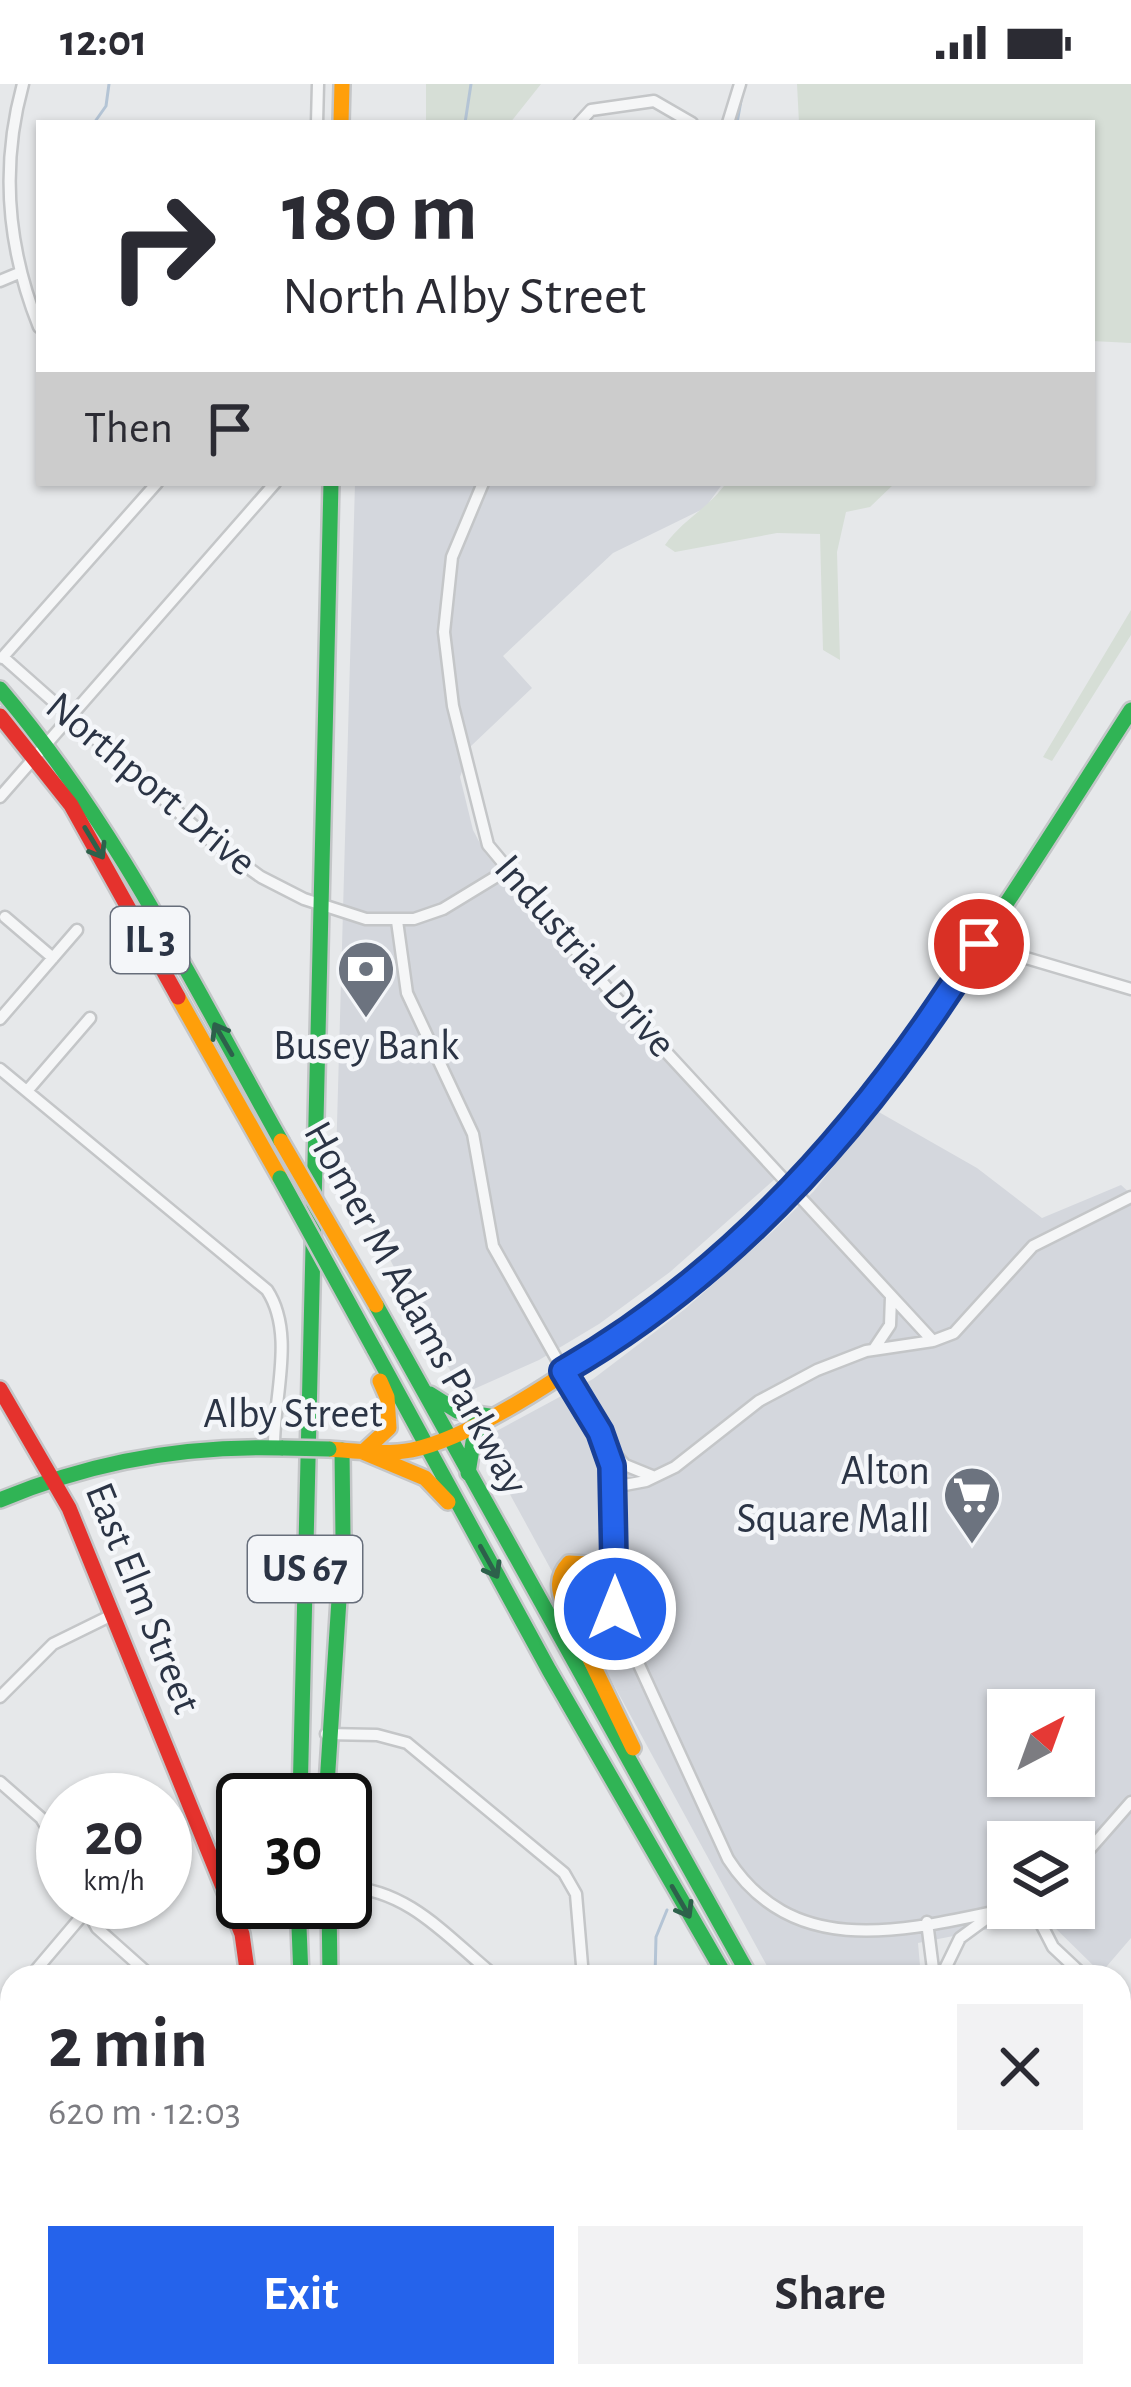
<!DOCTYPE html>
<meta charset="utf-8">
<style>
:root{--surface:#fff;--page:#f2f2f3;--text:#2b2b33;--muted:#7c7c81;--accent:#2563eb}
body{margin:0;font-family:"Alegreya Sans",sans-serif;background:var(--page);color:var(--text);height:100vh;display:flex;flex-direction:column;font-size:45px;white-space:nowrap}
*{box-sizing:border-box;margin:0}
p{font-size:39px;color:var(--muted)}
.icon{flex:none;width:66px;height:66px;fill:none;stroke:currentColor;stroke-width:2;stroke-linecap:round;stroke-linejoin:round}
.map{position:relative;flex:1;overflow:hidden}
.details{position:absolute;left:0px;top:1881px;width:1131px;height:423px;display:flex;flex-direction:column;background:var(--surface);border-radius:36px 36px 0 0;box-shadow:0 3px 9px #0004}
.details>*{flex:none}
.banner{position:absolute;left:36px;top:36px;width:1059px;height:366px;border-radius:0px;box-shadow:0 3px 9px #0004;background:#fff;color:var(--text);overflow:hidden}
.needle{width:78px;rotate:41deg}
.buttons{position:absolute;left:987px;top:1605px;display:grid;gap:24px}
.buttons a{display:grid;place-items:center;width:108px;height:108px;border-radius:0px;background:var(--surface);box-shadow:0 3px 9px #0004;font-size:60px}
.speed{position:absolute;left:36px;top:1689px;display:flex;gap:24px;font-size:60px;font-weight:700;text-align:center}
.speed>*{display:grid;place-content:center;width:156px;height:156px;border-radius:50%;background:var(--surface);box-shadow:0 3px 9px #0004;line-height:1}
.speed small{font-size:30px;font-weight:400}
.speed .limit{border:6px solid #111;border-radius:18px;background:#fff;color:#111}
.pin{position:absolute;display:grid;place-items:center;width:102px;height:102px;color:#fff;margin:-51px;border:6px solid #fff;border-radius:50%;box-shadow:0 3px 12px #0007}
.me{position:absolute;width:132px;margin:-66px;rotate:0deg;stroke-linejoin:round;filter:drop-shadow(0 0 9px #0008)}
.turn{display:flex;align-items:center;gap:42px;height:252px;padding:0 48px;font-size:54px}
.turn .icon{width:156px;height:156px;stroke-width:2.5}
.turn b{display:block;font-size:84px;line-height:102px}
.then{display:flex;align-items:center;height:114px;padding:0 48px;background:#0003;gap:24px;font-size:45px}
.round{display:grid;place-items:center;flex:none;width:126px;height:126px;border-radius:0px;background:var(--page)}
.overview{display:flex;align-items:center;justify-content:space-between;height:204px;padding:0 48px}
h1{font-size:72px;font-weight:700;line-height:90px}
.primary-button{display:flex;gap:24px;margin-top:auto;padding:24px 48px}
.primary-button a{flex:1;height:138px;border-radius:0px;background:var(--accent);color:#fff;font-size:48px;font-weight:700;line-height:138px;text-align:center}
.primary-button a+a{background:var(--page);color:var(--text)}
.status{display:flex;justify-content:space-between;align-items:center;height:84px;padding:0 60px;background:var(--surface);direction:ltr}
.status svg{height:33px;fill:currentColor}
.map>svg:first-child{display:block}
.built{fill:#d4d7dd;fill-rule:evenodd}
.green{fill:#d6ded6}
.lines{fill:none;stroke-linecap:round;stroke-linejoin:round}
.stream{stroke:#b4c4d5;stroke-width:3}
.street-casing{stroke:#c4c6c8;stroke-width:15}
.fast-casing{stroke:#c4c6c8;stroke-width:20}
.slow-casing{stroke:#c4c6c8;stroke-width:20}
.jam-casing{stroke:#c4c6c8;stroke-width:20}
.street{stroke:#f5f6f7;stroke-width:10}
.fast{stroke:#30b455;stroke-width:15}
.slow{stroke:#ff9f0a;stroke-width:15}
.jam{stroke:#e5322d;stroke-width:15}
.fast-bridge-casing{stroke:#c4c6c8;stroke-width:20;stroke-linecap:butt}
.slow-bridge-casing{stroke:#c4c6c8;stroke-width:20;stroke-linecap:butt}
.fast-bridge{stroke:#30b455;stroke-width:15}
.slow-bridge{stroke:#ff9f0a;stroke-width:15}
.oneway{stroke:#2d614b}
.route-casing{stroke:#184099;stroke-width:30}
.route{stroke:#2563eb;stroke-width:21}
.labels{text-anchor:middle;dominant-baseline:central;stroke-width:9;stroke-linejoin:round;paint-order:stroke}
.shield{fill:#f4f6f9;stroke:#676e7b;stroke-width:3}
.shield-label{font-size:39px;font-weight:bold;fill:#2b3445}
.street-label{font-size:42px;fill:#2b3445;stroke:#f4f6f9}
.poi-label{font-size:42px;fill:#2b3445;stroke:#f4f6f9}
</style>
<div class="status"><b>12:01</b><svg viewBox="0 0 49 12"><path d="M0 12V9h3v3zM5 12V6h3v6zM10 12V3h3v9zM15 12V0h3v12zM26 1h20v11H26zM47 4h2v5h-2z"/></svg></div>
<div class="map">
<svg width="1131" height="2303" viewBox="0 0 1131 2303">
<rect width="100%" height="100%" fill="#e6e8ea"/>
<path class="built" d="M 355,399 L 723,399 L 705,424 L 613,469 L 503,572 L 532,604 L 471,662 L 460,693 L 473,746 L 485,769 L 618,927 L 776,1094 L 670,1188 L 599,1240 L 539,1276 L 474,1305 L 458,1301 L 336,1076 Z
M 877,1027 L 977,1084 L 1042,1134 L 1121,1101 L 1131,1110 L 1131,1854 L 1101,1889 L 1045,1834 L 918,1859 L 921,1893 L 773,1893 L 488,1370 L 491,1350 L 593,1295 L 685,1225 L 772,1148 L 814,1107 ZM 1008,1626 L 1074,1626 L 1074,1692 L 1008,1692 ZM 1008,1758 L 1074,1758 L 1074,1824 L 1008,1824 Z
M 1119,1930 L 1131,1940 L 1131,2303 L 1011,2303 L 1005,2292 L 1119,2292 Z
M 735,2292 L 934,2292 L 940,2303 L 739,2303 Z"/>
<path class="green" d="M 426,0 L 541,0 L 510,39 L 426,39 Z
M 797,0 L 1131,0 L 1131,259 L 1092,257 L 1092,39 L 799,39 Z
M 726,399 L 895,399 L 870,423 L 846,428 L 837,468 L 840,576 L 823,566 L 820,450 L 777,449 L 675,468 L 665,461 C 682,436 709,424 726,399 Z
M 1131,526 L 1131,551 L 1052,677 L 1043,673 Z"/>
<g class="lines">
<path class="stream" d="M 94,39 L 106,22 L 109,0
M 465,39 L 471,0
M 737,39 L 742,11
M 655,1893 L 656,1853 L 667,1826"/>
<g class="street-casing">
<path id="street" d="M 23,0 C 0,83 7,163 39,243
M 317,39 L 318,0
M 579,39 L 591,26 L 654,17 L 692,39
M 728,39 L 740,0
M 0,197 L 19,189
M 483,399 L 452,473 L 444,548 L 453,622 L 488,761 L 608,905 L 933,1257
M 3,573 L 212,758 L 261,793 L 304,815 L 366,835 L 414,835 L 443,825 L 507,786
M 2,574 L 157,399
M 0,713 L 275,399
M 5,833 L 53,874
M 397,837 L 407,909 L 473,1050 L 493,1162 L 608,1366 C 622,1422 602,1484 618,1535 L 728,1775 C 795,1879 911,1845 1012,1824
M 979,860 L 1131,905
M 0,935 L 77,846
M 0,985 L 267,1206 C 296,1250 273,1314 274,1364
M 27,1007 L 90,934
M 874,1265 L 890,1241 L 891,1213
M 609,1364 L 625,1381 L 652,1392
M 614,1403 L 646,1397 L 675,1383 L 759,1317 L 817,1286 L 866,1267 L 933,1257 L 954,1249 L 1033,1162 L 1131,1113
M 0,1613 L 53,1560 L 112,1531
M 326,1650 L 377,1651 L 407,1659 L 564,1789 L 576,1810 L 583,1893
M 0,1698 L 41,1734 L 63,1771
M 1074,1783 L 1131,1718
M 345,1803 C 409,1805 448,1854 496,1893
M 83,1818 L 97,1844 L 152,1893
M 1033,1824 L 1053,1863 L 1085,1893
M 927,1838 L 934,1893
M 30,1893 L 86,1827
M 941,1893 L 960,1854 L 990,1832
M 12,1914 L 0,1928 L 12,1938
M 1119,1922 L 1131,1932
M 1119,1960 L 1131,1946
M 0,2095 L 12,2105
M 0,2217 L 12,2228
M 0,2282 L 12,2268
M 245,2292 L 251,2296
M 1021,2292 L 1028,2303"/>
</g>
<g class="fast-casing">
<path id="fast" d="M 0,605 C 116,741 194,902 281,1057
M 689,1197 C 876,1040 1000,829 1131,626
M 376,1221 L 750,1893
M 374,1265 L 549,1586 L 726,1893
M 430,1310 L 457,1327 L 489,1332
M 468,1389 L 473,1358 L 489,1332
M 0,1416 C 90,1378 185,1361 283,1364
M 300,1716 L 331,399
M 326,1716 L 343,1454 L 342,1366
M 298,1818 L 301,1893
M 329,1818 L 330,1893
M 293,2292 L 304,2303
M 965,2292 L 972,2303
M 981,2292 L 987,2303
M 276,2303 L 277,2292
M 346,2303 L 384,2292"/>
</g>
<g class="slow-casing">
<path id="slow" d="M 341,39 L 342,0
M 178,913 L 280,1094
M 329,1365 C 356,1367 385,1371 412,1366 C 489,1350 627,1249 689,1197
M 363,1368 L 389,1344 L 387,1313 L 380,1297
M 363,1368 L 425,1394 L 448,1418
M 613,1516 L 587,1480 L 569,1479 C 556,1493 558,1506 565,1523 L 633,1664"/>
</g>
<g class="jam-casing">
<path id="jam" d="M 0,632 L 71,721 L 178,913
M 0,1305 L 69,1424 L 242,1850 L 248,1893
M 42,2292 L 43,2303
M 489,2292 L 493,2303"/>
</g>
<use href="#street" class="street"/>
<use href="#fast" class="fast"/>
<use href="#slow" class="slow"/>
<use href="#jam" class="jam"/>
<g class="fast-bridge-casing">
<path id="fast-bridge" d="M 280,1094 L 374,1265
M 283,1364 L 329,1365"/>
</g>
<g class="slow-bridge-casing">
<path id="slow-bridge" d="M 281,1057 L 376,1221"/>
</g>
<use href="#fast-bridge" class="fast-bridge"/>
<use href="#slow-bridge" class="slow-bridge"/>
</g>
<defs><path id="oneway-shaft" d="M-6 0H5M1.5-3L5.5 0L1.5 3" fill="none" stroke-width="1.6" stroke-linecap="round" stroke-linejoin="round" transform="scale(3)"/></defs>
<g class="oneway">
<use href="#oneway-shaft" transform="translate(94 759) rotate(59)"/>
<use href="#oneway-shaft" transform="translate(223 955) rotate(-120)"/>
<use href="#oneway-shaft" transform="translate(489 1478) rotate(61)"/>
<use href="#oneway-shaft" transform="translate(681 1818) rotate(60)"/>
</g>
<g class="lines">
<g class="route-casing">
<path id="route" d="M 615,1525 L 612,1382 L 600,1348 L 563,1287 C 737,1187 874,1029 979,860"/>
</g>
<use href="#route" class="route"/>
</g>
<defs>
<g id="bank-pin" transform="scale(3)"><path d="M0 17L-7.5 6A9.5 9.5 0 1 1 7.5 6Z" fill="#6c737f" stroke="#f4f6f9"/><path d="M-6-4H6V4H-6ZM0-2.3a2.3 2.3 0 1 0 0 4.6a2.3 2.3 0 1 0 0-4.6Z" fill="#fff"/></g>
<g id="supermarket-pin" transform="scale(3)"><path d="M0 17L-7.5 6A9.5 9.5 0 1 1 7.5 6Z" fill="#6c737f" stroke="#f4f6f9"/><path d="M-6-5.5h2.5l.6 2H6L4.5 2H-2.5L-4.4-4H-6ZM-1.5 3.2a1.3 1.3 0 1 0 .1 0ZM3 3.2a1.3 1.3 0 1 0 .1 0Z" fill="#fff"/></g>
</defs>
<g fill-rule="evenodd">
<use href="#bank-pin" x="366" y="885"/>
<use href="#supermarket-pin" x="972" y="1411"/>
</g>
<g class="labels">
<g class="shield">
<rect x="111" y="823" width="78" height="66" rx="9"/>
<rect x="248" y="1452" width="114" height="66" rx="9"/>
</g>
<g class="shield-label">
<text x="150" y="856">IL 3</text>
<text x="305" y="1485">US 67</text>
</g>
<g class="street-label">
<text transform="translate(151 700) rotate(40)">Northport Drive</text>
<text transform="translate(585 872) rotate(49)">Industrial Drive</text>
<text transform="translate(416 1224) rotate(61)">Homer M Adams Parkway</text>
<text x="293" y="1330">Alby Street</text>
<text transform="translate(143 1514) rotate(68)">East Elm Street</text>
</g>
<g class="poi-label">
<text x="366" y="962">Busey Bank</text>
<text x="930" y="1387" text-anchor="end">Alton<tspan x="930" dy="48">Square Mall</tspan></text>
</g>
</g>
</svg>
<div class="buttons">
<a><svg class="needle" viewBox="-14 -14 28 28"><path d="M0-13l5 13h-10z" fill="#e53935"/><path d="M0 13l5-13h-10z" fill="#7c7c81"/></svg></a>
<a><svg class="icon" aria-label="layers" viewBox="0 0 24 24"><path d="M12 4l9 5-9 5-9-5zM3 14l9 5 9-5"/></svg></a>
</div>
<div class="speed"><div>20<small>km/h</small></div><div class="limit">30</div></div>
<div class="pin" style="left:979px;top:860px;background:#d93025"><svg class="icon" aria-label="arrive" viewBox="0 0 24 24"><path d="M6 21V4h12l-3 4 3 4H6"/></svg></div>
<svg class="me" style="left:615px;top:1525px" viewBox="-20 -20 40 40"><circle r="17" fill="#2563eb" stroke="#fff" stroke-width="3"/><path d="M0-11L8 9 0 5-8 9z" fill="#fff"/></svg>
<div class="banner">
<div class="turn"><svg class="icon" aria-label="right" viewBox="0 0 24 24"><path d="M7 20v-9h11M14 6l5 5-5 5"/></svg><div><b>180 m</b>North Alby Street</div></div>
<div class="then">Then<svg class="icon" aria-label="arrive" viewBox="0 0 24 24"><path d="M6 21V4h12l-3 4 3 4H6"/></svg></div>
</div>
<section class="details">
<div class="overview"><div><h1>2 min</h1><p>620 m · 12:03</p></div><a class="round"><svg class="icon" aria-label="close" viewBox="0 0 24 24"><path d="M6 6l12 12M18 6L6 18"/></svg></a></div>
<div class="primary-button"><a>Exit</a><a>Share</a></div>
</section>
</div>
